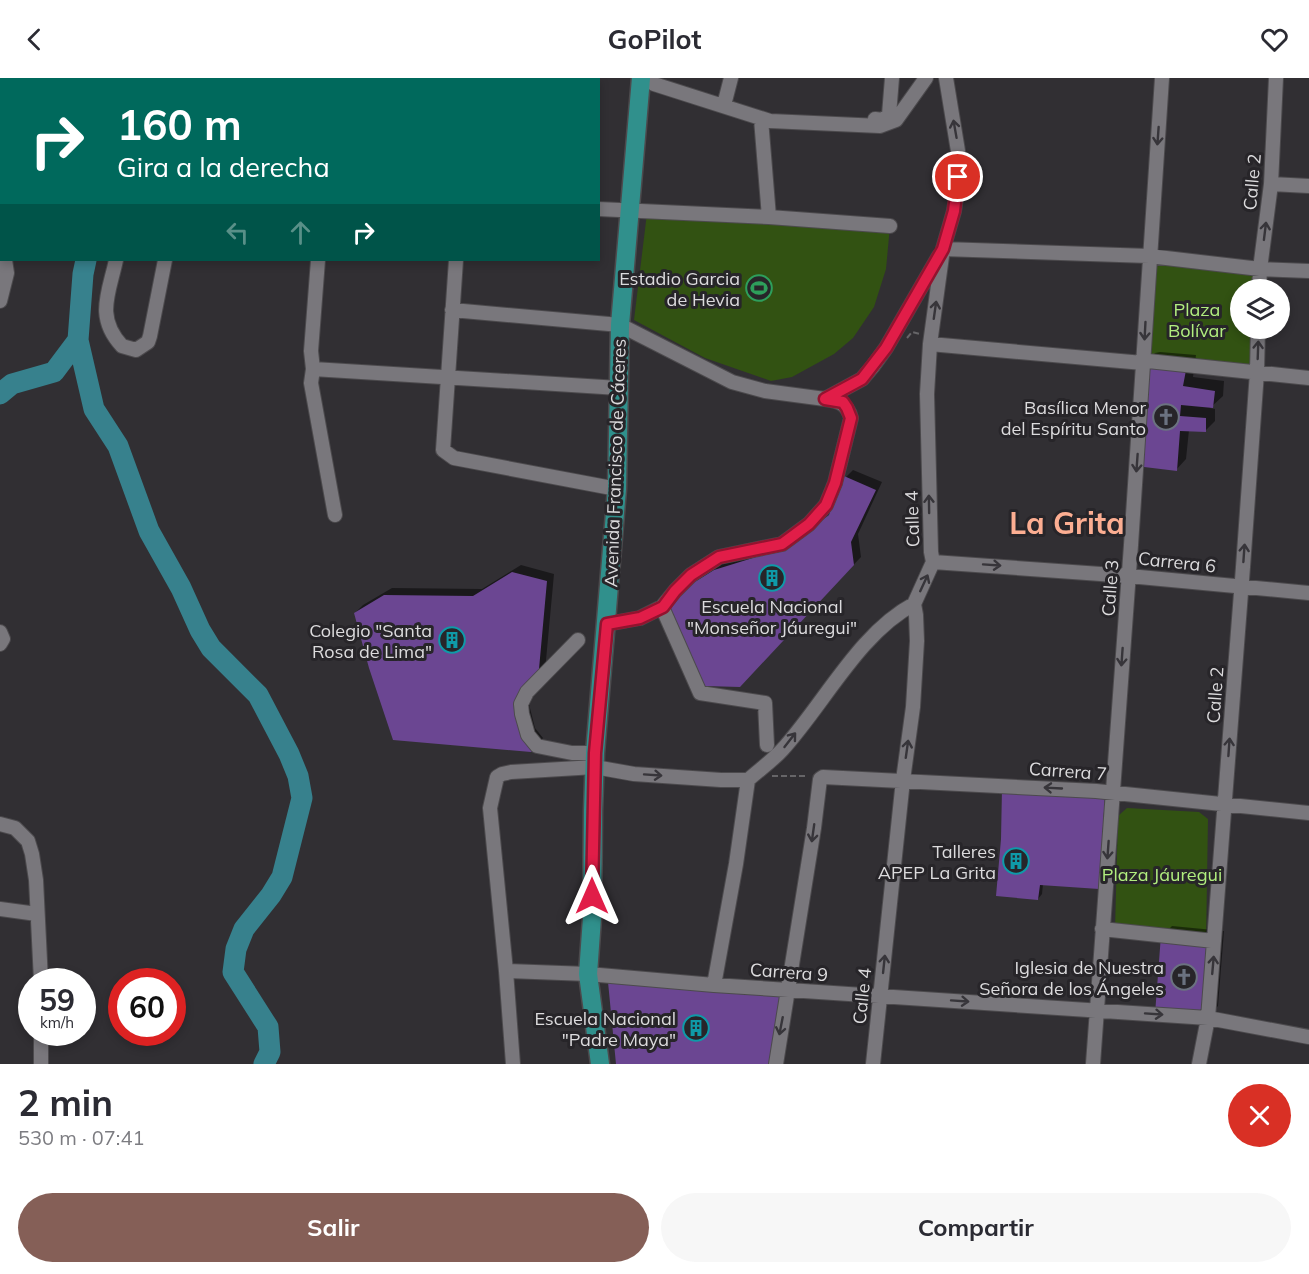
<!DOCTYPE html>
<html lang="es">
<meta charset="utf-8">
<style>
:root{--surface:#fff;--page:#f7f7f7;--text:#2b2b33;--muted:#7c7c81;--accent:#855f57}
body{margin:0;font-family:Mulish,sans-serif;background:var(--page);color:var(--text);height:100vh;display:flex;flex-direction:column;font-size:22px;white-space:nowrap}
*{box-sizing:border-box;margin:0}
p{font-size:20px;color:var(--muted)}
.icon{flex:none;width:33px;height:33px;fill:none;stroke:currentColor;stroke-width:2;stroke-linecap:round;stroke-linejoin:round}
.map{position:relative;height:986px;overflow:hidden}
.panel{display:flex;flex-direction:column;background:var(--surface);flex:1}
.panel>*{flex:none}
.guide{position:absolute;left:0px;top:0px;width:600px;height:183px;box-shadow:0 3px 9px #0003;background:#00695c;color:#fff;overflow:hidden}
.buttons{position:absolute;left:1230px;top:201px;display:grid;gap:12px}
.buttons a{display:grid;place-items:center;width:60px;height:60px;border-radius:50%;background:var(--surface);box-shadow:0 3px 9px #0003;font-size:30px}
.speed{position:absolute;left:18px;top:890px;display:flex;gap:12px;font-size:30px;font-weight:700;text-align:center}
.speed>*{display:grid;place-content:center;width:78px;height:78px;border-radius:50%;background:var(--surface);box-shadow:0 3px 9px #0003;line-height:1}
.speed small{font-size:15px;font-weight:400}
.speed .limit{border:9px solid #d22;background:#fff;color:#111}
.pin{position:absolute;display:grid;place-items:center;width:51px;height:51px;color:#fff;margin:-26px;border:3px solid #fff;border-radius:50%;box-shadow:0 2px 6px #0007}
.me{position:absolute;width:66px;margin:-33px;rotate:0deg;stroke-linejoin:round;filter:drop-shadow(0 0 4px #0008)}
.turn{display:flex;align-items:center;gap:21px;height:126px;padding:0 18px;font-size:27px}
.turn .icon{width:78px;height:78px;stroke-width:2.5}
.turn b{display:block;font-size:42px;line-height:51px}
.lanes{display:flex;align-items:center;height:57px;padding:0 18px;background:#0003;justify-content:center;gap:30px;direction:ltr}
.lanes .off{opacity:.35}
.round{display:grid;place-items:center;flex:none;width:63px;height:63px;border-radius:32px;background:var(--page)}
.overview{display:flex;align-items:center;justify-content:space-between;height:102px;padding:0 18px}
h1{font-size:36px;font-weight:700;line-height:45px}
.action{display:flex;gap:12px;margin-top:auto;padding:12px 18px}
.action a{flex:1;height:69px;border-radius:36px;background:var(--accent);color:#fff;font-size:24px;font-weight:700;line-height:69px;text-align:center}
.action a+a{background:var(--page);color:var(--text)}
header{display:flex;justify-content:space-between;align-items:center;height:78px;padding:0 18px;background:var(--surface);font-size:27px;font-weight:700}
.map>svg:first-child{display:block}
.green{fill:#325212}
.shadow{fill:#0007}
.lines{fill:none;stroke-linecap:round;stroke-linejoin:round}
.river{stroke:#37818d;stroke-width:21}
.building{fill:#6b4692}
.minor-casing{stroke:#4c4a4d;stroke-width:16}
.major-casing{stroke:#4c4a4d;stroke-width:21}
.path{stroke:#666568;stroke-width:2;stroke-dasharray:6 3;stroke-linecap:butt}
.minor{stroke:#79777c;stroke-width:14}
.major{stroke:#30908c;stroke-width:18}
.oneway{stroke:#37353a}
.route-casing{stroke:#92132f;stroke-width:15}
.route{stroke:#e11d48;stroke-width:10}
.labels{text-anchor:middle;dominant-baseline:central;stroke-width:6;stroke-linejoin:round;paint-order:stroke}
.street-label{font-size:18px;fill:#dcdbdd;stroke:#272529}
.poi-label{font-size:18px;fill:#dcdbdd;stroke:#272529;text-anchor:end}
.park-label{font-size:18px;fill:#b1ee7f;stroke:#272529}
.town-label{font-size:30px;font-weight:bold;fill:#fcae92;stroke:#272529}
</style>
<header><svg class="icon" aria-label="back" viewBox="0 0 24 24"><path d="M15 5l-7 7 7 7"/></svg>GoPilot<svg class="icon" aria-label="heart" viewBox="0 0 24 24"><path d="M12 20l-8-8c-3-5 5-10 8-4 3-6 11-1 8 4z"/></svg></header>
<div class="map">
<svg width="1309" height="986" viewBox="0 0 1309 986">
<rect width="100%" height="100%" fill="#312f33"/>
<path class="green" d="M 647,135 L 890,148 L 886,191 L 874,229 L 853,260 L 834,276 L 792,299 L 771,303 L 705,280 L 634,242 Z
M 1166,183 L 1252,193 L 1257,199 L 1256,211 L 1240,212 L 1240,250 L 1254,251 L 1252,294 L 1149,283 L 1155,190 Z
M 1127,730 L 1199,734 L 1208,741 L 1206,863 L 1115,852 L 1118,738 Z"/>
<path class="shadow" d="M 1160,274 L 1196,277 L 1193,299 L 1224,303 L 1223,318 L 1210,330 L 1215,331 L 1215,343 L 1205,353 L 1189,352 L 1186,381 L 1176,392 L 1145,285 L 1155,275 Z
M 853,392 L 882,404 L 858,456 L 861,479 L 739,607 L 671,529 L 700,500 L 723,485 L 818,445 L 831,436 L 846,399 Z
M 521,487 L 554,496 L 545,593 L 527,618 L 535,650 L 543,660 L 531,672 L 355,535 L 363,527 L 392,510 L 482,511 Z
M 1112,711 L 1105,802 L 1098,810 L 1043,806 L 1042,816 L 1038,821 L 998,817 Z
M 1172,848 L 1224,853 L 1218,928 L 1208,938 L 1162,858 Z"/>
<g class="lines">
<path class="river" d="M 146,2 L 146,0
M 86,182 L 83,196 L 78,262 L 94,331 L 118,368 L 149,453 L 181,510 L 200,552 L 211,570 L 258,617 L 289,676 L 298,698 L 302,720 L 282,799 L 271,817 L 244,851 L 236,871 L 233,894 L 268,949 L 270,974 L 264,986
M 0,316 L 12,306 L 54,294 L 78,262"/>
</g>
<path class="building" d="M 1143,285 L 1187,287 L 1183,308 L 1215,313 L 1213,330 L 1181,327 L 1180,338 L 1206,340 L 1206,354 L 1180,353 L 1177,393 L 1136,388 Z
M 844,398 L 876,412 L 851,464 L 854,487 L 740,609 L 705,608 L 669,529 L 690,507 L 714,492 L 785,470 L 829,437 Z
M 512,494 L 547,503 L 538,602 L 521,626 L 537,668 L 531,674 L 393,662 L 369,590 L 354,535 L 384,517 L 473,518 Z
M 1002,710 L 1105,718 L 1099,811 L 1040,807 L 1038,822 L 996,818 L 1001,761 Z
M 1161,857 L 1214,863 L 1208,940 L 1155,936 Z
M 608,904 L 782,915 L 776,986 L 616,986 Z"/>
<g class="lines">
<g class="minor-casing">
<path id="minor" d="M 550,0 L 551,2
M 650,0 L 654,6 L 770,43 L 880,48 L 896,42 L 926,0
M 22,2 L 23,0
M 205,2 L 205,0
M 328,2 L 328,0
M 470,2 L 470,0
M 724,27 L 731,0
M 761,41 L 769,139
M 875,41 L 883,42 L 889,37 L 892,0
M 1271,106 L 1309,108
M 0,109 L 2,107
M 598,131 L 769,139 L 890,148
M 0,144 L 2,155
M 943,171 L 1149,178 L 1260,191 L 1309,193
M 116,182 C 109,215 95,239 122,268 L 136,272 L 148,264 L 150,258 L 165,182
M 318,182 L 311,273 L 313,291 L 311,305 L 335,437
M 456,182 L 443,372 L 454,380 L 617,411
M 1259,212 L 1260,191 L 1271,106 L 1276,0
M 0,223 L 7,195 L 5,182
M 452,232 L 620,247 L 732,304 L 765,313 L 825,321 L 862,301 L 873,288 L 886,270 L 939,178
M 930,266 L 1143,285 L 1148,283 L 1309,300
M 313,291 L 619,310
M 933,484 L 1129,498 L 1309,515
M 662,529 L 700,615 L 765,625 L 767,667
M 607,546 L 640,540 L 662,529 L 675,513 L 691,497 L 719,479 L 782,466 L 809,446 L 826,427 L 835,405 L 851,340 C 847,325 839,323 825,321
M 0,554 L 3,561 L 0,566
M 578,562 L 527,614 L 521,626 L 522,636 L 528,657 L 537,668 L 572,675 L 595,675
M 0,746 L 15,750 L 28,763 L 32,776 L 36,802 L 41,903
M 0,831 L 37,836
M 1102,851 L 1214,863
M 506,893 L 588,896 L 714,907 L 1208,940 L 1309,959
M 714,907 L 736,786 L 748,702 C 759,692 772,683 782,672 C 824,626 859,555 914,526
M 41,986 L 41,954
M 513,986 L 506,893 L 490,730 L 497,699 L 502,696 L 511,694 L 595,689 L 634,696 L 721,702 L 748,702
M 776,986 L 814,750 L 820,701 L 823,699 L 1096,713 L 1309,735
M 873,986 L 903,702 L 913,629 L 917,563 L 916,537 L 914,526 L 933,484 L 931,474 L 927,316 L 930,266 L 943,171 L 954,133 L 959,99 L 958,73 L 946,0
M 1093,986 L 1131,467 L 1162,0
M 1199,986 L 1208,940 L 1243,489 L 1257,294 L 1258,250"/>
</g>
<g class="major-casing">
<path id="major" d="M 600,986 L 588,896 L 592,840 L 593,733 L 595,675 L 617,411 L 620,247 L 641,0"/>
</g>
<path class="path" d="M 907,260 L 912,254 L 920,256
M 772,698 L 808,698"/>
<use href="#minor" class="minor"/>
<use href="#major" class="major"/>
</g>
<defs><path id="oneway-shaft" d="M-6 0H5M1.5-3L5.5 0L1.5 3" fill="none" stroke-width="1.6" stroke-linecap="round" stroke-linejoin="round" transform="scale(1.5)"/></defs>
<g class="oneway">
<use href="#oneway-shaft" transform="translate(955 51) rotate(-100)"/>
<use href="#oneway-shaft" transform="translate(1158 58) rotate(94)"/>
<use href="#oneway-shaft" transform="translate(1265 153) rotate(-83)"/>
<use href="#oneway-shaft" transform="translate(935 232) rotate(-82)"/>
<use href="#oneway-shaft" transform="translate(1145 253) rotate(93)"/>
<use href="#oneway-shaft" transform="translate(1258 272) rotate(-88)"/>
<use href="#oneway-shaft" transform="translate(1137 385) rotate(94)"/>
<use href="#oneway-shaft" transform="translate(929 426) rotate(-91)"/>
<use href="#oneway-shaft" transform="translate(1244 475) rotate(-86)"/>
<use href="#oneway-shaft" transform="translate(992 487) rotate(4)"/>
<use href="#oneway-shaft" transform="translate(924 505) rotate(-65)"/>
<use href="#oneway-shaft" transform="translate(1122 579) rotate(94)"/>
<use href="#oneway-shaft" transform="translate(790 662) rotate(-52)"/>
<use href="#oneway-shaft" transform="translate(1229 669) rotate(-86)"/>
<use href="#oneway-shaft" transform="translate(907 671) rotate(-82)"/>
<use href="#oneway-shaft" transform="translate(653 697) rotate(4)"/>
<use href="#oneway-shaft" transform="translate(1053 710) rotate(-177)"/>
<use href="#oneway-shaft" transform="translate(813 755) rotate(98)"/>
<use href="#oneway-shaft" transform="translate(1108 772) rotate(94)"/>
<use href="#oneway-shaft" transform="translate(884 886) rotate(-84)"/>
<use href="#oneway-shaft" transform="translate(1213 887) rotate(-85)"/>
<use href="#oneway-shaft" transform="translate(960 923) rotate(4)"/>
<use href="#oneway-shaft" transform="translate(1154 936) rotate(4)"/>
<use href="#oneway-shaft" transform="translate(781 948) rotate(101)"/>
</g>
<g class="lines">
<g class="route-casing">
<path id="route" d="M 592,818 L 595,675 L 607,546 L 640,540 L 663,529 L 675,513 L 691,497 L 719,479 L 782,466 L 809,446 L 826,427 L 835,405 L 851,340 L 847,330 L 843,324 L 825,321 L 862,301 L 886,270 L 943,171 L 954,133 L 958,99"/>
</g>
<use href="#route" class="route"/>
</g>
<defs>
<g id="stadium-ring" transform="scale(1.35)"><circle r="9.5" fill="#272529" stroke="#2e9e5b" stroke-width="1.5"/><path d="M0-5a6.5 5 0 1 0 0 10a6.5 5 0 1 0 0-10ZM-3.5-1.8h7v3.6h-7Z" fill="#2e9e5b"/></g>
<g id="church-ring" transform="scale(1.35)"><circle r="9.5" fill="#272529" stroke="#6b7280" stroke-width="1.5"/><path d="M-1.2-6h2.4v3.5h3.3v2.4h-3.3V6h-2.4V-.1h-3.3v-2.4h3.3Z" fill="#6b7280"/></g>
<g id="building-ring" transform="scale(1.35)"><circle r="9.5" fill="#272529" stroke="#0f9aa8" stroke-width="1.5"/><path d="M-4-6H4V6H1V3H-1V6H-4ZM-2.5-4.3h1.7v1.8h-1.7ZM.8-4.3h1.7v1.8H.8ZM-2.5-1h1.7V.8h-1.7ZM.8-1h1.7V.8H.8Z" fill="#0f9aa8"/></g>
</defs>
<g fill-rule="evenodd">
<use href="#stadium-ring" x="759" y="210"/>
<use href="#church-ring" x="1166" y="339"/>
<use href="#building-ring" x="772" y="500"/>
<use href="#building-ring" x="452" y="562"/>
<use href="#building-ring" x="1016" y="783"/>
<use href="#church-ring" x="1184" y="899"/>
<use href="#building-ring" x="696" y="950"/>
</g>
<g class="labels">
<g class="street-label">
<text transform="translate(1252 104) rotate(-85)">Calle 2</text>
<text transform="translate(615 385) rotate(-88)">Avenida Francisco de Cáceres</text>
<text transform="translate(912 441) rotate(-92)">Calle 4</text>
<text transform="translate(1177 484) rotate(6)">Carrera 6</text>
<text transform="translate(1110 510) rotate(-86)">Calle 3</text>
<text transform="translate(1215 617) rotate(-86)">Calle 2</text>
<text transform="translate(1068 693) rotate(4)">Carrera 7</text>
<text transform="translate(789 894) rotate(4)">Carrera 9</text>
<text transform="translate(862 918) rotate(-84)">Calle 4</text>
</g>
<g class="poi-label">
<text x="740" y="200">Estadio Garcia<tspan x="740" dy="21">de Hevia</tspan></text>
<text x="1146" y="329">Basílica Menor<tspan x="1146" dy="21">del Espíritu Santo</tspan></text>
<text x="772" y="528" text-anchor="middle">Escuela Nacional<tspan x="772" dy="21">"Monseñor Jáuregui"</tspan></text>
<text x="432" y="552">Colegio "Santa<tspan x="432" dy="21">Rosa de Lima"</tspan></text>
<text x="996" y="773">Talleres<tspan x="996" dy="21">APEP La Grita</tspan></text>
<text x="1164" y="889">Iglesia de Nuestra<tspan x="1164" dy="21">Señora de los Ángeles</tspan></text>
<text x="676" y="940">Escuela Nacional<tspan x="676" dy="21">"Padre Maya"</tspan></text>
</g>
<g class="park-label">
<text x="1197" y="231">Plaza<tspan x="1197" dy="21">Bolívar</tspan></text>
<text x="1162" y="796">Plaza Jáuregui</text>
</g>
<g class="town-label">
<text x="1067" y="445">La Grita</text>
</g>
</g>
</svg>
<div class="buttons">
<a><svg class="icon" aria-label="layers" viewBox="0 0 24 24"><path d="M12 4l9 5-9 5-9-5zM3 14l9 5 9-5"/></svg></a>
</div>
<div class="speed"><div>59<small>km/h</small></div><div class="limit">60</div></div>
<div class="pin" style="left:958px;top:99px;background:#d93025"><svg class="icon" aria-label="arrive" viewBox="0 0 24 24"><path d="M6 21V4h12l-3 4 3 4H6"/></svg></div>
<svg class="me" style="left:592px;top:818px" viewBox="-20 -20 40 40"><path d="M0-17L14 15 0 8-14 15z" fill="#e11d48" stroke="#fff" stroke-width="4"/></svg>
<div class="guide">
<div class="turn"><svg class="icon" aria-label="right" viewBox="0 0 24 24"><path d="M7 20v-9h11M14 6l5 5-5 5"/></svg><div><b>160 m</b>Gira a la derecha</div></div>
<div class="lanes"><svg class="icon off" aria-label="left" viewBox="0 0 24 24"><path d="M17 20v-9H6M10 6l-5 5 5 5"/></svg><svg class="icon off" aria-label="ahead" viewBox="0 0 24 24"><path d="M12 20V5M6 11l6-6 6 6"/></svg><svg class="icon" aria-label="right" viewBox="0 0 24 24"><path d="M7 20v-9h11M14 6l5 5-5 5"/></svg></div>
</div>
</div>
<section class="panel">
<div class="overview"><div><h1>2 min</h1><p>530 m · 07:41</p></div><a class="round" style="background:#d93025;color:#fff"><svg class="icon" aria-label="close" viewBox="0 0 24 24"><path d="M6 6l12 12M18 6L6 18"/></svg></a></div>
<div class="action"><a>Salir</a><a>Compartir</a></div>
</section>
